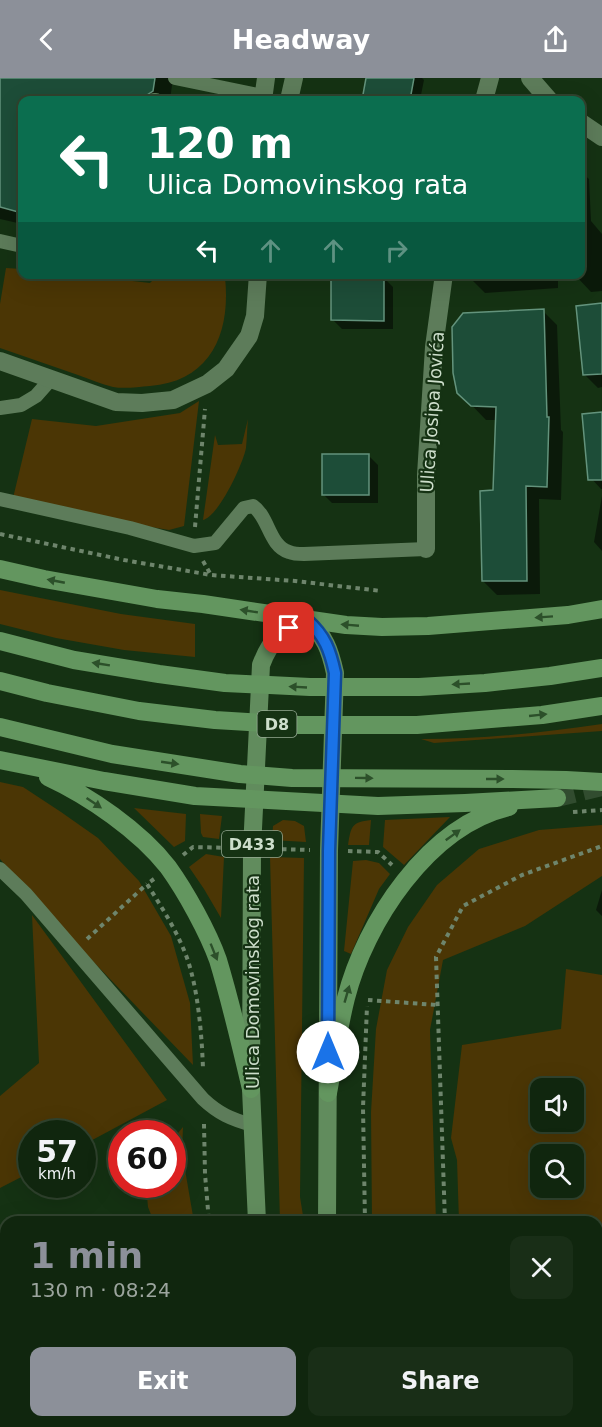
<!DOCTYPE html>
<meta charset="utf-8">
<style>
:root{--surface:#10260e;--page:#192e17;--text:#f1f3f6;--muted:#9ca59e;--line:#30432e;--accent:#8c9099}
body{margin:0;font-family:"DejaVu Sans",sans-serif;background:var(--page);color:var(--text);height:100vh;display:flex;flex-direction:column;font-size:22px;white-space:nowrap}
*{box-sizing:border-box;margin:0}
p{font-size:20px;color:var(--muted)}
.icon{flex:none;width:33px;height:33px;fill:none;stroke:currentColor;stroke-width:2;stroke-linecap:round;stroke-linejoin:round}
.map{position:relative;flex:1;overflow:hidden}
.details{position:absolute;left:0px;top:1138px;width:603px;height:212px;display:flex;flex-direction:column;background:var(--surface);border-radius:18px 18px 0 0;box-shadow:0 6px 24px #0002,0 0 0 2px var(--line)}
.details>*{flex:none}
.top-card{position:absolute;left:18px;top:18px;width:567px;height:183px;border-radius:12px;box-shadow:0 6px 24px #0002,0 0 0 2px var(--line);background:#0b6e4f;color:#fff;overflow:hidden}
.controls{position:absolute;left:530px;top:1000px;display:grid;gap:12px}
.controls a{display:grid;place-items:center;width:54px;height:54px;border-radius:12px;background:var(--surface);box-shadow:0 6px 24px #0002,0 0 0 2px var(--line);font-size:30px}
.speed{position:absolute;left:18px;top:1042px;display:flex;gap:12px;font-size:30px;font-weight:700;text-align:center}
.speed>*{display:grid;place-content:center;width:78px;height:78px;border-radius:50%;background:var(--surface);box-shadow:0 6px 24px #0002,0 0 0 2px var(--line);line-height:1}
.speed small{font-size:15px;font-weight:400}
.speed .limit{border:9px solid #d22;background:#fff;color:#111}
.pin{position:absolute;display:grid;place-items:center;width:51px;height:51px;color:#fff;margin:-26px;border-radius:12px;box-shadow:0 3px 9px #0006}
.me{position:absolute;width:66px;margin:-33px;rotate:0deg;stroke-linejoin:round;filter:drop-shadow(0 0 4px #0008)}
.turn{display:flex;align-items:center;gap:21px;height:126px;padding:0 30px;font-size:27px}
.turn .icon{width:78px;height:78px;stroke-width:2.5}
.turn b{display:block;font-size:42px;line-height:51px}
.lanes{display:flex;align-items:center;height:57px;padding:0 30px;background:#0003;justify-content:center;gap:30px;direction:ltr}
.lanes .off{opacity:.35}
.round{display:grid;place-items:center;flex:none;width:63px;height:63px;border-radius:12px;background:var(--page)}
.summary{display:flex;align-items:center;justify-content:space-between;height:102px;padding:0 30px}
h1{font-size:36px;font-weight:700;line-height:45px;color:var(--accent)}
.button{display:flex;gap:12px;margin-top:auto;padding:12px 30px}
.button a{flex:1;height:69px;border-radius:12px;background:var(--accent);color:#fff;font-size:24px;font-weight:700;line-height:69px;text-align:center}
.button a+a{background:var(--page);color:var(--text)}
header{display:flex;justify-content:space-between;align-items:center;height:78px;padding:0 30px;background:var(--accent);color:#fff;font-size:27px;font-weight:700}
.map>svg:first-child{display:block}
.green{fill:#4b3605;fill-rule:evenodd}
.shadow{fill:#0007}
.building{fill:#1d4d38;stroke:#63937c;stroke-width:1.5}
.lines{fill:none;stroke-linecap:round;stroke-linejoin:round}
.highway-tunnel{stroke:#314c2f;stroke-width:18;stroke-dasharray:18 9;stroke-linecap:butt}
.path{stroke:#6e856c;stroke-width:4;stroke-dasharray:4.5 4.5;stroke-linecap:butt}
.lane{stroke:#5d7c5a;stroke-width:14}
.street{stroke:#5d7c5a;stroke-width:18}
.primary{stroke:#618c5d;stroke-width:18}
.highway{stroke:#63965f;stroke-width:18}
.oneway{fill:#2c502a}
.route-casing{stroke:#114b97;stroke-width:15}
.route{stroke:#1a73e8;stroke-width:10}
.labels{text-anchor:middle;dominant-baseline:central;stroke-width:4.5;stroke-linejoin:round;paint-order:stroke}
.shield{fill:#153213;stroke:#96aa94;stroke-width:1.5}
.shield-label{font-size:16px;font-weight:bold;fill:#cddecb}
.street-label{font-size:18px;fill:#cddecb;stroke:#153213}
</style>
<header><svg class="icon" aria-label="back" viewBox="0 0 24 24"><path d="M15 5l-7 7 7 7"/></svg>Headway<svg class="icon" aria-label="share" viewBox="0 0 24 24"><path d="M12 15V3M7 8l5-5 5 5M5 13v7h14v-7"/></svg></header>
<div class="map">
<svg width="602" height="1349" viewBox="0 0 602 1349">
<rect width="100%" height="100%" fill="#153213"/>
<path class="green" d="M 6,190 L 22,191 L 22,196 L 80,197 L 150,205 L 158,197 L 201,196 L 225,199 C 231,255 211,303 150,308 C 138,309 124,311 113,309 C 101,306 90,301 78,297 C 52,288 26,279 0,270 L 0,226 Z
M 199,323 L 184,448 L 169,452 L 98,440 L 13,420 L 32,341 L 96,348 L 180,335 Z
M 248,341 C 247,350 247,360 246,370 C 243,386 219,438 203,442 L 215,357 L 218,367 L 242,366 Z
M 0,512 L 121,536 L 195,546 L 195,579 L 124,572 L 56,560 L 0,546 Z
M 602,646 L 602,653 L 434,665 L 421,661 C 482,661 542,655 602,646 Z
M 0,704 L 23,709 L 61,734 L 98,760 L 139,803 L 171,858 L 190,925 L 193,987 L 83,873 L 0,781 Z
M 134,730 L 186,736 L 185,763 L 174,769 Z
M 200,736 L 222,738 L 219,761 L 203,759 L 201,755 Z
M 450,739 L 404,787 L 383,769 L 385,742 Z
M 283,742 L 295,743 L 304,748 L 306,764 L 272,762 L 273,748 Z
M 371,742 L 369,767 L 348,767 C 351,749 351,744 371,742 Z
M 602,747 L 602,798 L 525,848 L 443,882 L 430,952 L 436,1144 L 372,1144 L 371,1034 L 376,951 L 387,892 L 408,849 L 437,807 L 479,771 L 539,752 Z
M 206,776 L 224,779 L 221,840 L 204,811 L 189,789 Z
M 270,779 L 304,780 L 300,1119 L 304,1144 L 280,1144 Z
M 366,782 L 379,785 L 390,796 L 379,811 L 351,876 L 344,873 L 353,783 Z
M 32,837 L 167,1022 L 83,1067 L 82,1056 L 32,1056 L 31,1094 L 0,1110 L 0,1018 L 39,985 Z
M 566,891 L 602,897 L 602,1270 L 597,1245 L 597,1144 L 459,1144 L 457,1082 L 451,1060 L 462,967 L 561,951 ZM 540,1011 L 573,1011 L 573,1044 L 540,1044 ZM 540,1077 L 573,1077 L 573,1110 L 540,1110 Z
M 183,1049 L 182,1074 L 194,1144 L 154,1144 L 148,1129 L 146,1107 L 172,1107 L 173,1061 Z
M 460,1344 L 582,1344 L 574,1349 L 442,1349 Z"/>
<path class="shadow" d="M 0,0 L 173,0 L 170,22 L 22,22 L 22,146 L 0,141 Z
M 368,0 L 422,0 L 424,2 L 420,22 L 364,22 Z
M 580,93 L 589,101 L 591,143 L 602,156 L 602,213 L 591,214 L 575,197 L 580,196 Z
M 468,196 L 558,196 L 558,210 L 485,215 L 469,199 Z
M 384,200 L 393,209 L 393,251 L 342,251 L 333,242 Z
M 602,227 L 602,309 L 598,310 L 585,297 Z
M 543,233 L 557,247 L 561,352 L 563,354 L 561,422 L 539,421 L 540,516 L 497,517 L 483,503 L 494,414 L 497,342 L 486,342 L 459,314 Z
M 602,336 L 602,411 L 601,411 L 589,398 Z
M 369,378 L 378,387 L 378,425 L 332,425 L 323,416 Z
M 602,418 L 602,473 L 594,464 Z
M 602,812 L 602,838 L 596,832 Z
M 597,1264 L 602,1289 L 602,1304 L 597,1305 Z"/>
<path class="building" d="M 0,0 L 155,0 L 153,13 L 147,17 L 145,22 L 22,22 L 22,135 L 0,129 Z
M 366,0 L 414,0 L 410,22 L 362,22 Z
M 331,199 L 384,199 L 384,243 L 331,242 Z
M 602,225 L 602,296 L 583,297 L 576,228 Z
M 544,231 L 547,339 L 549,339 L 547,409 L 526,408 L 527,503 L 482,503 L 480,413 L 493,412 L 496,329 L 471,328 L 457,315 L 453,295 L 452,249 L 463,235 Z
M 602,334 L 602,402 L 588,402 L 582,336 Z
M 322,376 L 369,376 L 369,417 L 322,417 Z"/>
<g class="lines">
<path class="highway-tunnel" d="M 557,720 L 602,709"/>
<path class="path" d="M 195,449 L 205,331
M 0,456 L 124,482 L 211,497 L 295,503 L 381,513
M 203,483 L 211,497
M 573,734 L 602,732
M 273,771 L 310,772
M 348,773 L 378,774 L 392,787
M 183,777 L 193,769 L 232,770
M 154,801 L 147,806 C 164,833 183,862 191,893 C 199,923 202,961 203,991
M 87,861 L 147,806
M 368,922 L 437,927
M 204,1046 L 205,1096 L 209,1144
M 365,1144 L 363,1030 L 367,928
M 445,1144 L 436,879 L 463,828 L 522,797 L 602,768
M 236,1344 L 236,1349
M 370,1344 L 370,1349"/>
<path class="lane" d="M 175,0 L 263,18
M 154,22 L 156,22
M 0,163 L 22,168
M 0,330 L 21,327 L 36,318 L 51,301
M 0,421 L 130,450 L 194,468 L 215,465 L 244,430 L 253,428 C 269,439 269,468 289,474 C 294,476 299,476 304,476 L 426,471
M 0,791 L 26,816 L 203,1021 C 219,1036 231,1041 252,1047
M 129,1344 L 130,1349
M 421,1349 L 422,1344"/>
<path class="street" d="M 530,0 L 549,22
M 263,22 L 266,0
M 289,22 L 294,0
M 484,22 L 490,0
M 580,44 L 602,59
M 0,283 L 116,324 L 142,325 L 173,322 L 207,306 L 226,291 L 249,258 L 255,238 L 258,196
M 426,471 L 426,397 L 434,269 L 444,196"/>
<path class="primary" d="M 257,1144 L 251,1011 L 252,771 L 261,587 C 271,560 282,553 307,542 C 325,558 330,572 335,595 L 329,773 L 327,1144
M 272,1344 L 272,1349
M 334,1344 L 334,1349"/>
<path class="highway" d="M 0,491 L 44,501 L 157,521 L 203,526 L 346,547 L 382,549 L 428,548 L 568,537 L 602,531
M 0,563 L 74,582 L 159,596 L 225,605 L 310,609 L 419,609 L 485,605 L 550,598 L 602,590
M 0,603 L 47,615 L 139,633 L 215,642 L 298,647 L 417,647 L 542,637 L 602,628
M 0,649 L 112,676 L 240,696 L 292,700 L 513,701 L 566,702 L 602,704
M 0,682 L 104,703 L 195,718 L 378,728 L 465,725 L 557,720
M 48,699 C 89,718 140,753 168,789 C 186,814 208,854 218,882 C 231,925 241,968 251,1011
M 328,1015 C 334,984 338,951 346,920 C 365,845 428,748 509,729"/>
</g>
<defs><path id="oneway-solid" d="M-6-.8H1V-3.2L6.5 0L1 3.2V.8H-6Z" transform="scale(1.5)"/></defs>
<g class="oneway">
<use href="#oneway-solid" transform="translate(56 503) rotate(-169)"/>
<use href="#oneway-solid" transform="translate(249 533) rotate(-171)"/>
<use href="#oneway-solid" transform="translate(544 539) rotate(176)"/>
<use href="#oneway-solid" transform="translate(350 547) rotate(-175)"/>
<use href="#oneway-solid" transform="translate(101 586) rotate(-171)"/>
<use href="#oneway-solid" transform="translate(461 606) rotate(177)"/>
<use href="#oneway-solid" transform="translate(298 609) rotate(-177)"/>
<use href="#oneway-solid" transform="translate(538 637) rotate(-6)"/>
<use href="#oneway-solid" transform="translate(170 685) rotate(8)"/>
<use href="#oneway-solid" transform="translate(364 700) rotate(1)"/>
<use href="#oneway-solid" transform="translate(495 701)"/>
<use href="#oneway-solid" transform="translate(94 725) rotate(34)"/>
<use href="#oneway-solid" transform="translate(453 757) rotate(-36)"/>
<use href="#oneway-solid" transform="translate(214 874) rotate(68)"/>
<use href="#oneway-solid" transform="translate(347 916) rotate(-74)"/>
</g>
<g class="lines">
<g class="route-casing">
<path id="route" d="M 289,550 L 307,542 C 325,558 330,572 335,595 L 329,773 L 328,974"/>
</g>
<use href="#route" class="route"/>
</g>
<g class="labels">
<g class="shield">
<rect x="257.5" y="633" width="39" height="26" rx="4.5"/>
<rect x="222" y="753" width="60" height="26" rx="4.5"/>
</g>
<g class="shield-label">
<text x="277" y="646">D8</text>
<text x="252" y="766">D433</text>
</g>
<g class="street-label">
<text transform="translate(432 334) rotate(-86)">Ulica Josipa Jovića</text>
<text transform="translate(252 904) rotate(-90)">Ulica Domovinskog rata</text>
</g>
</g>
</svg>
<div class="controls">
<a><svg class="icon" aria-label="sound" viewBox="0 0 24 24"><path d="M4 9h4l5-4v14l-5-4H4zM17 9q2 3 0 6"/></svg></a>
<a><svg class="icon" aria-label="search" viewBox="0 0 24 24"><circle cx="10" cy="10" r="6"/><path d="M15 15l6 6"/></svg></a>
</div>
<div class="speed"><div>57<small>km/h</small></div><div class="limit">60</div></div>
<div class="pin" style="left:289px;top:550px;background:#d93025"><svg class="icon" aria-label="arrive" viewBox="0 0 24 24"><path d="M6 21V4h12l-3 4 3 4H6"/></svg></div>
<svg class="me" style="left:328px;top:974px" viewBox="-20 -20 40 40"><circle r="19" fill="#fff"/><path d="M0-13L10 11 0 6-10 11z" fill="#1a73e8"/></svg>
<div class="top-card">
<div class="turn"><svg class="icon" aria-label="left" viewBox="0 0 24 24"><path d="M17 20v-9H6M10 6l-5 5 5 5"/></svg><div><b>120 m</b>Ulica Domovinskog rata</div></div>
<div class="lanes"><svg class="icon" aria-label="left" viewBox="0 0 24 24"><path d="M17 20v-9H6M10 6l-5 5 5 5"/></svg><svg class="icon off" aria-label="ahead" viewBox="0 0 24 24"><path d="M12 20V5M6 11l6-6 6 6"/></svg><svg class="icon off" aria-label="ahead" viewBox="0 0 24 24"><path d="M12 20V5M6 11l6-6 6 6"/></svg><svg class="icon off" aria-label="right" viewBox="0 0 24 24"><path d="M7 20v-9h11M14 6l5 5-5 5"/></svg></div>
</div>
<section class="details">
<div class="summary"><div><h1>1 min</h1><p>130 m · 08:24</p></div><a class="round"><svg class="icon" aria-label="close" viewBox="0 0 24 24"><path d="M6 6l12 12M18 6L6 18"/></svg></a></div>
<div class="button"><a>Exit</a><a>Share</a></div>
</section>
</div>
